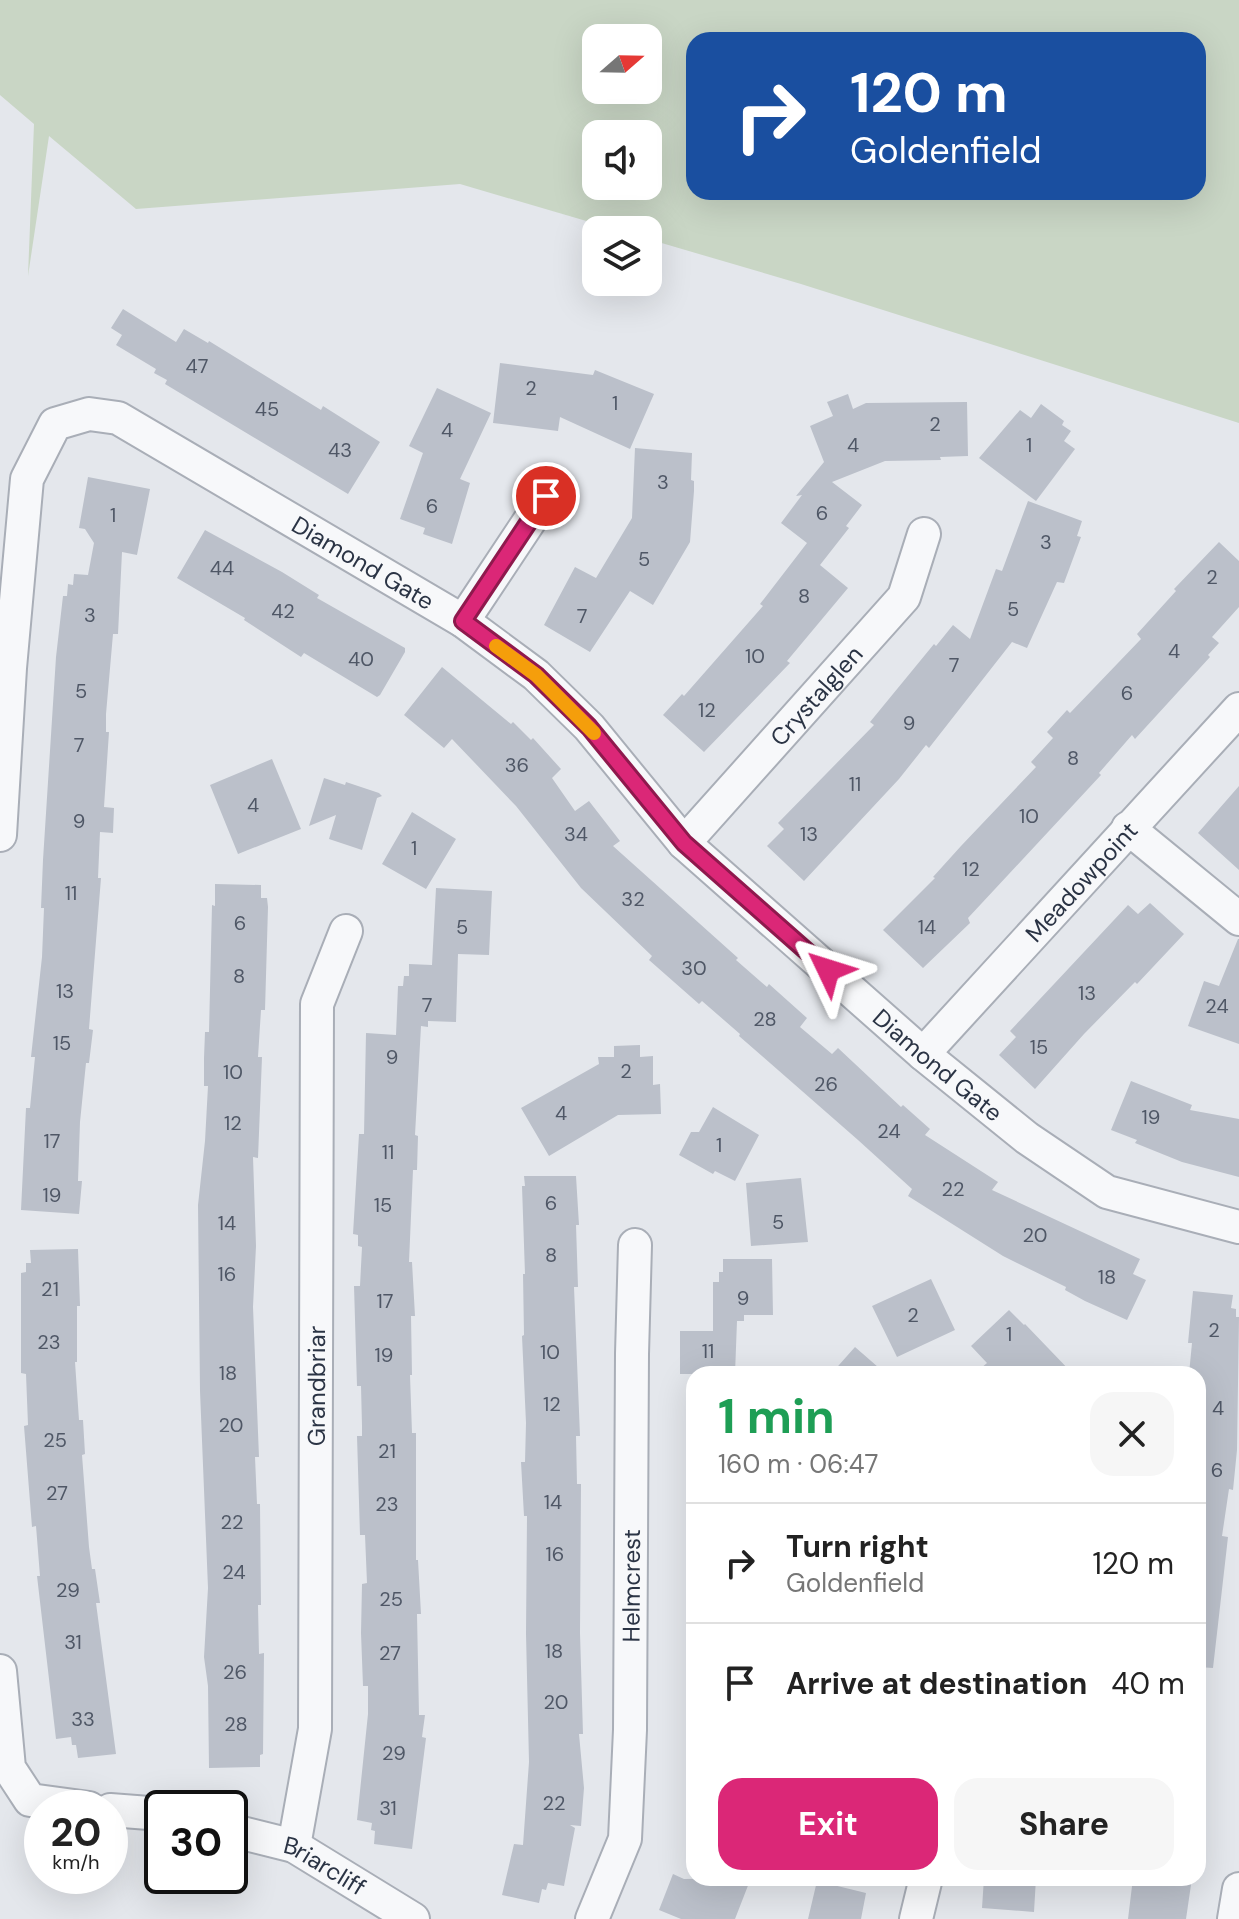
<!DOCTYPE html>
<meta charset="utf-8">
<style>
:root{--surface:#fff;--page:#f6f6f6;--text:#222;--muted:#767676;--line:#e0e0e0;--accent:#db2777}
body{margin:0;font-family:"DM Sans",sans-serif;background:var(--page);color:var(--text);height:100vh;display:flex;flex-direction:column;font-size:30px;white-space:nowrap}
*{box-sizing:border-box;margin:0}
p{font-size:26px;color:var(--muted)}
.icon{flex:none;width:44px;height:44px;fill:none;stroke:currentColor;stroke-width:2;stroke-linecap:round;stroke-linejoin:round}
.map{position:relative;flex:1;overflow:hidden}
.panel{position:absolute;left:686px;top:1366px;width:520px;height:520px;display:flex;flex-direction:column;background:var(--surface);border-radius:24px;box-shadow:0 8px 32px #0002}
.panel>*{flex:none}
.banner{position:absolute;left:686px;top:32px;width:520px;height:168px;border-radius:24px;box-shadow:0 8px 32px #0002;background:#1a4fa0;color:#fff;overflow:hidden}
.needle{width:52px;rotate:70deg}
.tools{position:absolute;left:582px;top:24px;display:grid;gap:16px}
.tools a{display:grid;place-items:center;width:80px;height:80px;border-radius:16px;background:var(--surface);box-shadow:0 8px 32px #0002;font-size:40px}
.speed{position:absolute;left:24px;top:1790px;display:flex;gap:16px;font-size:40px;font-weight:700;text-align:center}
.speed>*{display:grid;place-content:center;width:104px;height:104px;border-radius:50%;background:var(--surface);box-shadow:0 8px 32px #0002;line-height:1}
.speed small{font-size:20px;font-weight:400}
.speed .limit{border:4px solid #111;border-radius:12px;background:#fff;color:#111}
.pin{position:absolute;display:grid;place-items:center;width:68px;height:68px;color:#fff;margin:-34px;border:4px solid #fff;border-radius:50%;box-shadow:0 2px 8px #0007}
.me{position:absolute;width:88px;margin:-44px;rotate:311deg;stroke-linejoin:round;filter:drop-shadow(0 0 6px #0008)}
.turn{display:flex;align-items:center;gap:28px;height:168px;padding:0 32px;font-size:36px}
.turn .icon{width:104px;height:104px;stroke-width:2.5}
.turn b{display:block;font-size:56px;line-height:68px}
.round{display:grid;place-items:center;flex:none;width:84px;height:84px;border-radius:24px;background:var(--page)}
.overview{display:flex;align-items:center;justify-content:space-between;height:136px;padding:0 32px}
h1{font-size:48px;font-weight:700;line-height:60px;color:#1e9e55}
.action{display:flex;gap:16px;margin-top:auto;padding:16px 32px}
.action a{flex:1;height:92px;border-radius:24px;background:var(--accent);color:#fff;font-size:32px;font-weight:700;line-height:92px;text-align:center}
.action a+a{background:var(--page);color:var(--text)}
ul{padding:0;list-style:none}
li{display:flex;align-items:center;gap:24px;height:120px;padding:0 32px;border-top:2px solid var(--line)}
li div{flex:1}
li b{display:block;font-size:30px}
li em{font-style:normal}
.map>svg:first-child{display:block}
.green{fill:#c9d6c5;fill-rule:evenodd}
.building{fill:#bbc0ca}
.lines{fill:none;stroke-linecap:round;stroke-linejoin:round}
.street-casing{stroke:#a9aeb7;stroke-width:36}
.street{stroke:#f7f8fa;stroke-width:32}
.route-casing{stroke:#8e194d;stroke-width:20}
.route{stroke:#db2777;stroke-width:14}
.slow{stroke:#f59e0b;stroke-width:14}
.labels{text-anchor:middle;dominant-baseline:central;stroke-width:7;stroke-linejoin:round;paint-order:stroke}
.number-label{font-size:20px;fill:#4f5766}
.street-label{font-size:24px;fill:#2b3445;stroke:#f4f6f9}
</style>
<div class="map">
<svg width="1239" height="1919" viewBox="0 0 1239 1919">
<rect width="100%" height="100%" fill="#e4e7ec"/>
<path class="green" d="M 0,0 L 1239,0 L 1239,423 L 801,284 L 648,239 L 648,230 L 617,230 L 460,184 L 136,209 L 49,136 L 28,276 L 34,124 L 0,95 ZM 596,38 L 648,38 L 648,90 L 596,90 ZM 694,40 L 1198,40 L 1198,192 L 694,192 ZM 596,134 L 648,134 L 648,186 L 596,186 Z"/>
<path class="building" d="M 123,309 L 176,342 L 184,329 L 208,343 L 209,341 L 321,410 L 323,406 L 380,442 L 348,494 L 165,384 L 167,380 L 154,373 L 156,369 L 116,345 L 122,335 L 111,328 Z
M 500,363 L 593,375 L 595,370 L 654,394 L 630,449 L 560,417 L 558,431 L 493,423 Z
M 437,388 L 491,413 L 460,479 L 470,483 L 452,544 L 423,534 L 425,528 L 400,519 L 423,453 L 409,446 Z
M 848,394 L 853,409 L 866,403 L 967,402 L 968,456 L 940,457 L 941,460 L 885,461 L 832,482 L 862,505 L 846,526 L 849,528 L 820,565 L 848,588 L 787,661 L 790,663 L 704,752 L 663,715 L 682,694 L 684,696 L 763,606 L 760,604 L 807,543 L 781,523 L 802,495 L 796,496 L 824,462 L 810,426 L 833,416 L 827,402 Z
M 1041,404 L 1064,421 L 1062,425 L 1071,431 L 1064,441 L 1075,449 L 1036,501 L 979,458 L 1020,410 L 1031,418 Z
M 635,448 L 692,453 L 691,480 L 694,481 L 694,491 L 690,542 L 653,605 L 630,591 L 590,652 L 544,625 L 575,567 L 596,578 L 632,518 Z
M 88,477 L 150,489 L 137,555 L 122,552 L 118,634 L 113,634 L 106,714 L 106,732 L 109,732 L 104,807 L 114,808 L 113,833 L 100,832 L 98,878 L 101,878 L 89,1029 L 93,1030 L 89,1063 L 86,1063 L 80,1122 L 78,1181 L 82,1181 L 79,1214 L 21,1210 L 26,1108 L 30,1108 L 35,1057 L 31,1057 L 42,957 L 44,908 L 41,908 L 43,860 L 56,657 L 63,596 L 67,596 L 68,584 L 73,585 L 74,574 L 88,575 L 94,543 L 85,529 L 79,528 Z
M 1028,501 L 1082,521 L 1077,536 L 1081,537 L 1064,583 L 1057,582 L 1027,648 L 1012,642 L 929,748 L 926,745 L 899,779 L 804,881 L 767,846 L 784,829 L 778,823 L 874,725 L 870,722 L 934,644 L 936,646 L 953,625 L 970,639 L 996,569 L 1002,571 Z
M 205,530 L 282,572 L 319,595 L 317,598 L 405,648 L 405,652 L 380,695 L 377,697 L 304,653 L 301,657 L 244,620 L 245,618 L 177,578 Z
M 1219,542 L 1239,561 L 1239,607 L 1212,637 L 1219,643 L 1208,655 L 1210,657 L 1135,739 L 1132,735 L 1099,773 L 1101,775 L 968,918 L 970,923 L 923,968 L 883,930 L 935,878 L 933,877 L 961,846 L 1036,767 L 1031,762 L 1053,738 L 1047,732 L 1067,710 L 1070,713 L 1141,639 L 1137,634 L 1176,591 L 1174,589 Z
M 442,667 L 511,724 L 513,722 L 531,740 L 533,738 L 561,769 L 552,778 L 575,811 L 589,801 L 620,841 L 613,846 L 738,958 L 736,960 L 767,987 L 769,984 L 807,1018 L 800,1027 L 832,1054 L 838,1048 L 901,1107 L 903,1105 L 930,1129 L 925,1135 L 998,1182 L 992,1190 L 1140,1259 L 1133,1274 L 1146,1280 L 1127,1320 L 1085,1301 L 1065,1290 L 1066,1287 L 1003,1256 L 908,1196 L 912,1189 L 858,1140 L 739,1036 L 740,1034 L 702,1001 L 699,1004 L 649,960 L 652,956 L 581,888 L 516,806 L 452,739 L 444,748 L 404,715 Z
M 272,759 L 301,829 L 238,854 L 210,785 Z
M 324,778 L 345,785 L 346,782 L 379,793 L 382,796 L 377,798 L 362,850 L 329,839 L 336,815 L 309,826 Z
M 1239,786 L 1239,870 L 1198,833 Z
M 412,812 L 456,839 L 426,889 L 382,864 Z
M 215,884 L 261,885 L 261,898 L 267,898 L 268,907 L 265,1010 L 261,1010 L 258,1057 L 262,1057 L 258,1158 L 253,1157 L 256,1246 L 253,1307 L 259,1457 L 255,1457 L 257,1504 L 260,1504 L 261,1605 L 258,1605 L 259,1654 L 264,1653 L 263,1754 L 260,1755 L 260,1767 L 209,1768 L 208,1686 L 204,1657 L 208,1588 L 200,1391 L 198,1205 L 205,1141 L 208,1086 L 204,1086 L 204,1058 L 205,1032 L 209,1032 L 212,905 L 215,906 Z
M 436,888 L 492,891 L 489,955 L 458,954 L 456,1022 L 428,1021 L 428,1027 L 421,1026 L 415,1135 L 418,1136 L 417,1170 L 413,1170 L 409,1262 L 412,1262 L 415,1316 L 411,1316 L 412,1375 L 410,1375 L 412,1433 L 416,1433 L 416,1560 L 418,1560 L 421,1614 L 417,1614 L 419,1715 L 425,1715 L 422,1737 L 426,1738 L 412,1849 L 374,1844 L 375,1831 L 371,1830 L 372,1823 L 357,1820 L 368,1714 L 368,1686 L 363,1686 L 361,1633 L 362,1584 L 367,1583 L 365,1535 L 360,1535 L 357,1436 L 362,1436 L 362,1426 L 361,1386 L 357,1386 L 354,1286 L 360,1286 L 362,1247 L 358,1246 L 358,1235 L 353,1234 L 359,1134 L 364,1134 L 366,1033 L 396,1035 L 398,986 L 403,986 L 404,976 L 409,976 L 409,964 L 432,965 Z
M 1150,903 L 1184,934 L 1137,984 L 1135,982 L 1084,1034 L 1035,1089 L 999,1055 L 1016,1037 L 1010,1031 L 1128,905 L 1138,914 Z
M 1238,939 L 1239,939 L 1239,1044 L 1188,1026 L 1204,981 L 1219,986 Z
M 640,1045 L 640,1057 L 653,1056 L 653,1085 L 660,1084 L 661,1114 L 618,1115 L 549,1156 L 521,1108 L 599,1064 L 598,1057 L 614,1057 L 614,1046 Z
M 1131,1081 L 1192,1105 L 1190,1110 L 1239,1119 L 1239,1177 L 1182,1162 L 1135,1143 L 1137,1140 L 1111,1130 Z
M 713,1107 L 759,1135 L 735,1181 L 715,1171 L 713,1174 L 679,1155 L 691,1132 L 699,1132 Z
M 524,1176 L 576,1176 L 579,1225 L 576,1225 L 578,1287 L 574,1287 L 580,1436 L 576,1436 L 577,1484 L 581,1484 L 580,1633 L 583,1734 L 579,1734 L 584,1788 L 581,1826 L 570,1825 L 575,1828 L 564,1886 L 548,1883 L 546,1890 L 542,1889 L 539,1903 L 502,1895 L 514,1844 L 523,1845 L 529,1762 L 526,1634 L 527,1516 L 524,1516 L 521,1462 L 525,1462 L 526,1423 L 522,1336 L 524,1335 L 523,1274 L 525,1274 L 522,1186 L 525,1186 Z
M 801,1178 L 808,1242 L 751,1246 L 746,1183 Z
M 78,1249 L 80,1306 L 77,1306 L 77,1362 L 75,1362 L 79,1420 L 83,1420 L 85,1454 L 82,1455 L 89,1547 L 92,1569 L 95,1569 L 100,1603 L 96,1603 L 116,1754 L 78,1758 L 76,1745 L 72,1745 L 71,1737 L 56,1739 L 49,1679 L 37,1576 L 40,1576 L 36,1526 L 32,1527 L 24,1426 L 28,1425 L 26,1374 L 21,1373 L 21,1273 L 26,1272 L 26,1263 L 31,1263 L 30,1250 Z
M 723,1259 L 772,1259 L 773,1315 L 744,1315 L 744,1321 L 737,1321 L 735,1374 L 680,1374 L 680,1331 L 713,1331 L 713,1282 L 719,1282 L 719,1272 L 723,1272 Z
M 931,1279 L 955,1330 L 897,1357 L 872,1306 Z
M 1193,1291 L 1233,1295 L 1231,1308 L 1236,1309 L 1236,1317 L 1239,1317 L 1237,1450 L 1233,1490 L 1229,1489 L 1222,1536 L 1228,1537 L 1213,1668 L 1198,1667 L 1198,1374 L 1189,1374 L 1192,1343 L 1188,1343 Z
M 1009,1310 L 1024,1325 L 1025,1324 L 1073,1374 L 974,1374 L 987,1363 L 971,1346 Z
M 855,1347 L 886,1374 L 831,1374 Z
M 673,1874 L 684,1879 L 737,1878 L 749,1883 L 735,1919 L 681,1919 L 659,1910 Z
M 984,1878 L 1036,1878 L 1034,1912 L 982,1908 Z
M 1133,1878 L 1192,1878 L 1186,1919 L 1128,1919 Z
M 817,1881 L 866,1893 L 861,1919 L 808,1919 Z"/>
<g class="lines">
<g class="street-casing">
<g id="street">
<path d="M 463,621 L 546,496"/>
<path d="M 1128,828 L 1239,919"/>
<path id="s1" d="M 0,835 L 10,668 L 27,479 L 55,424 L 89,414 L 118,418 L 463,621 L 536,675 L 589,727 L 684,843 L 923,1054 L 1027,1138 L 1107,1192 L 1239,1227"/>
<path id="s2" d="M 684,843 L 904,597 L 924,534"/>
<path id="s3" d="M 923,1054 L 1239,709"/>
<path d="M 0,1671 L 9,1768 L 30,1800 L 89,1808"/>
<path d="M 110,1810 L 162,1814"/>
<path id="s4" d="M 230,1830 L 294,1846 L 413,1919"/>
<path id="s5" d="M 294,1846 L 315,1729 L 317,1004 L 346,931"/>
<path id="s6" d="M 592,1919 L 625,1839 L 630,1730 L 632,1354 L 635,1245"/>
<path d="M 916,1919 L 926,1878"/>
<path d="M 1234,1919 L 1239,1889"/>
</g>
</g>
<use href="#street" class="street"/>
</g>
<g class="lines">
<g class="route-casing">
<path id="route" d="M 546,496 L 463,621 L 536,675 L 589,727 L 684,843 L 828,970"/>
</g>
<use href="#route" class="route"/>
<path class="slow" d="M 496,646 L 536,675 L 594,733"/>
</g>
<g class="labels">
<g class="number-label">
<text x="197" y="366">47</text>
<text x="531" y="388">2</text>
<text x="615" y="403">1</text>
<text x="267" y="409">45</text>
<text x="935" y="424">2</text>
<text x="447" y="430">4</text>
<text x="853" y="445">4</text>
<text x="1029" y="445">1</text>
<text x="340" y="450">43</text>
<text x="663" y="482">3</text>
<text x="432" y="506">6</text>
<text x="822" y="513">6</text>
<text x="113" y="515">1</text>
<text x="1046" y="542">3</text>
<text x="644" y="559">5</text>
<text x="222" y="568">44</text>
<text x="1212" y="577">2</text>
<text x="804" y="596">8</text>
<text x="1013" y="609">5</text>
<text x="283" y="611">42</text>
<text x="90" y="615">3</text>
<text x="582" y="616">7</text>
<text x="1174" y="651">4</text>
<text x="755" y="656">10</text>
<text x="361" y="659">40</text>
<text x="954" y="665">7</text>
<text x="81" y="691">5</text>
<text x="1127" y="693">6</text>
<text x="707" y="710">12</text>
<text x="909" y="723">9</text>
<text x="79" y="745">7</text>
<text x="1073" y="758">8</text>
<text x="517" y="765">36</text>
<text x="855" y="784">11</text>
<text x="253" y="805">4</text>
<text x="1029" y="816">10</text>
<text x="79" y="821">9</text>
<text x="576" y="834">34</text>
<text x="809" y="834">13</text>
<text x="414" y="848">1</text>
<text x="971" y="869">12</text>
<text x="71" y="893">11</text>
<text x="633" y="899">32</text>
<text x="240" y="923">6</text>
<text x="462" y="927">5</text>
<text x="927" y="927">14</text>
<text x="694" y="968">30</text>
<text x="239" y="976">8</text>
<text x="65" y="991">13</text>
<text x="1087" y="993">13</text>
<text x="427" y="1005">7</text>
<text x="1217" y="1006">24</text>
<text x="765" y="1019">28</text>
<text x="62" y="1043">15</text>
<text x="1039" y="1047">15</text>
<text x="392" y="1057">9</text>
<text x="626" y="1071">2</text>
<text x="233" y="1072">10</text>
<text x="826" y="1084">26</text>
<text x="561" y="1113">4</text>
<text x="1151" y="1117">19</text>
<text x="233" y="1123">12</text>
<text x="889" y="1131">24</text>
<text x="52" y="1141">17</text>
<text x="719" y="1145">1</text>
<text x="388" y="1152">11</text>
<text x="953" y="1189">22</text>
<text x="52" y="1195">19</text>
<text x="551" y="1203">6</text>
<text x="383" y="1205">15</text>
<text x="778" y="1222">5</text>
<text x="227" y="1223">14</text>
<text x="1035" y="1235">20</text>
<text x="551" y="1255">8</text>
<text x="227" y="1274">16</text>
<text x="1107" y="1277">18</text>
<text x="50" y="1289">21</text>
<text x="743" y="1298">9</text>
<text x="385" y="1301">17</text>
<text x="913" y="1315">2</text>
<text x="1214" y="1330">2</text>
<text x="1009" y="1334">1</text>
<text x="49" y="1342">23</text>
<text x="708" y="1351">11</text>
<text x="550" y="1352">10</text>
<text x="384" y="1355">19</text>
<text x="228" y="1373">18</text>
<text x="552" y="1404">12</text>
<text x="1218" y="1408">4</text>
<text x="231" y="1425">20</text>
<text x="55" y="1440">25</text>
<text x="387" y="1451">21</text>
<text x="1217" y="1470">6</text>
<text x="57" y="1493">27</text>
<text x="553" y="1502">14</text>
<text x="387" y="1504">23</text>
<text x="232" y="1522">22</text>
<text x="555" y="1554">16</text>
<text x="234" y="1572">24</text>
<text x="68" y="1590">29</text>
<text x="391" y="1599">25</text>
<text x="73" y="1642">31</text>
<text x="554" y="1651">18</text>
<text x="390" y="1653">27</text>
<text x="235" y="1672">26</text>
<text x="556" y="1702">20</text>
<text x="83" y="1719">33</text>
<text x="236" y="1724">28</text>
<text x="394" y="1753">29</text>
<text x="554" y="1803">22</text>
<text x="388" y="1808">31</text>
</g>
<g class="street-label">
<text stroke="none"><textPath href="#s1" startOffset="768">Diamond Gate</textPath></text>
<text stroke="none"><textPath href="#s2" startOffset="198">Crystalglen</textPath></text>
<text stroke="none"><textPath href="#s3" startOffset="234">Meadowpoint</textPath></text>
<text stroke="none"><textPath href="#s1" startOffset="1536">Diamond Gate</textPath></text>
<text stroke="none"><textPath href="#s5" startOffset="462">Grandbriar</textPath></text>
<text stroke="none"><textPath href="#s6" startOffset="340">Helmcrest</textPath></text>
<text stroke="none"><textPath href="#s4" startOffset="102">Briarcliff</textPath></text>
</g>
</g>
</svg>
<div class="tools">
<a><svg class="needle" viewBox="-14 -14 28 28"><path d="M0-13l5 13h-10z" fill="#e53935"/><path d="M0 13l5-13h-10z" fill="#767676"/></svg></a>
<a><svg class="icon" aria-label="sound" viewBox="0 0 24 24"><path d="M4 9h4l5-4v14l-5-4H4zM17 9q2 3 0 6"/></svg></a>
<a><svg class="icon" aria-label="layers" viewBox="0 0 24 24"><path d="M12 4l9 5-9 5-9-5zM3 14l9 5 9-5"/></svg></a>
</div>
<div class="speed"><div>20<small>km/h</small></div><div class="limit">30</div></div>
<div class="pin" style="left:546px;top:496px;background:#d93025"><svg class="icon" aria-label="arrive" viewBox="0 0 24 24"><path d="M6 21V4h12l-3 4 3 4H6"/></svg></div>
<svg class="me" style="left:828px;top:970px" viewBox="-20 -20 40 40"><path d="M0-17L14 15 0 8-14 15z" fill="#db2777" stroke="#fff" stroke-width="4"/></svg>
<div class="banner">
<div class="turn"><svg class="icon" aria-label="right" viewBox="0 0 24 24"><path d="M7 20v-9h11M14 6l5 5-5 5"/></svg><div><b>120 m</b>Goldenfield</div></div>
</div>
<section class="panel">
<div class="overview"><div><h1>1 min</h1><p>160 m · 06:47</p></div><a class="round"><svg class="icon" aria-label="close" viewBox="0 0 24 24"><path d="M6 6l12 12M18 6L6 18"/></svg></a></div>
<ul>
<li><svg class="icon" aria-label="right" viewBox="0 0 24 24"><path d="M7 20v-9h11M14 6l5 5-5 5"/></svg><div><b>Turn right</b><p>Goldenfield</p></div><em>120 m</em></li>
<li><svg class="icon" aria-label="arrive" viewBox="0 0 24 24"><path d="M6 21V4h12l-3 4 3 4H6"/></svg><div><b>Arrive at destination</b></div><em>40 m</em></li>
</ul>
<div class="action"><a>Exit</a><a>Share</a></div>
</section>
</div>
